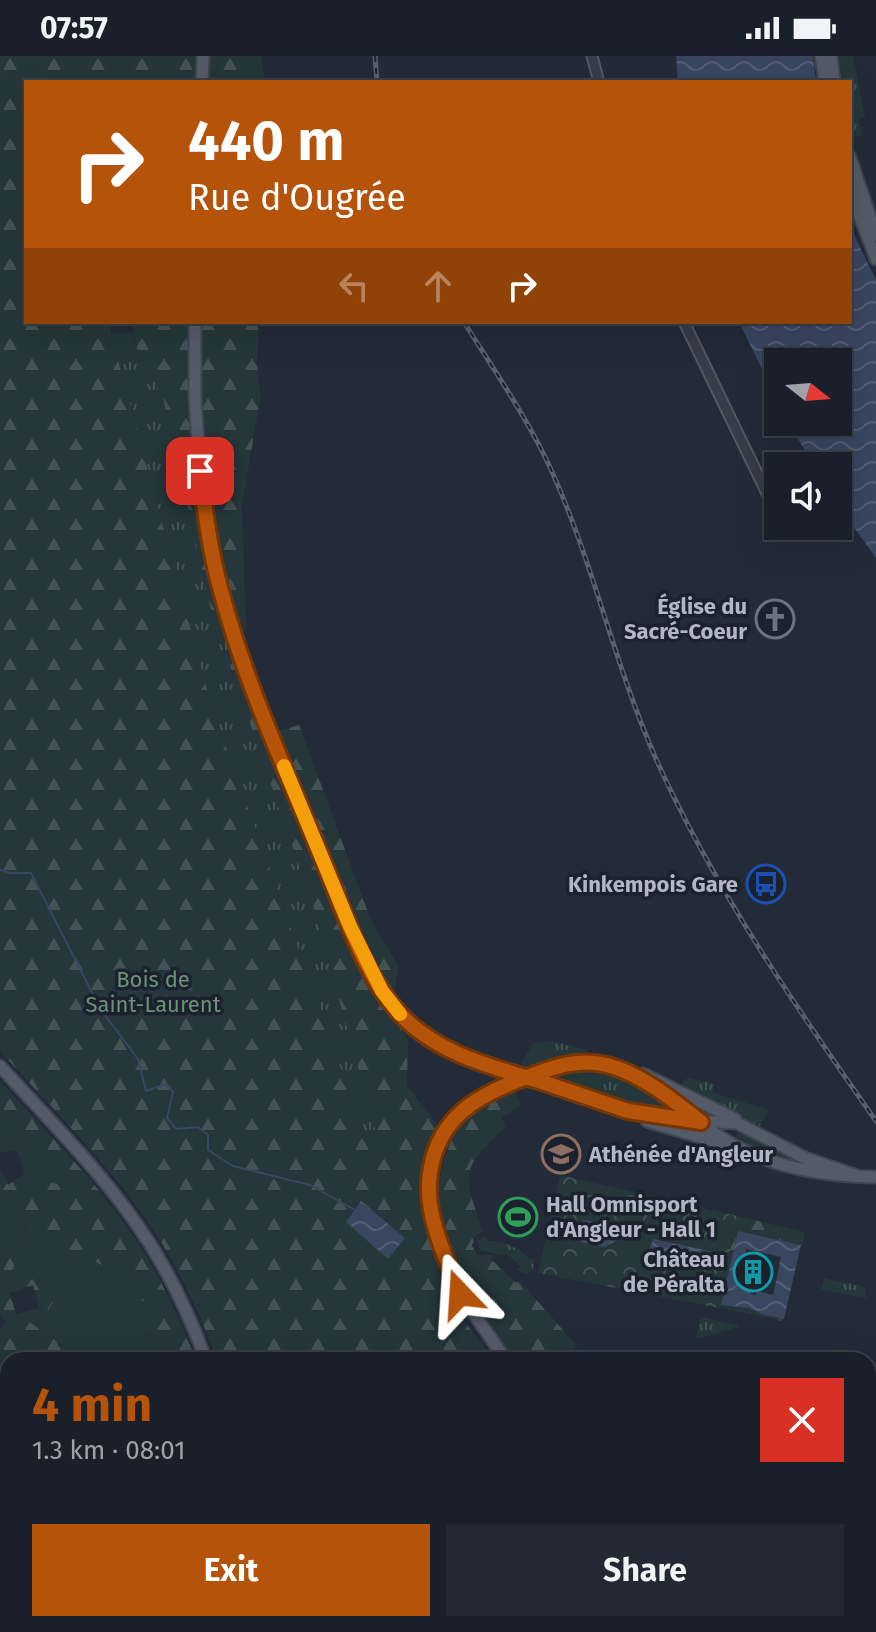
<!DOCTYPE html>
<meta charset="utf-8">
<style>
:root{--surface:#1a202a;--page:#232832;--text:#f1f3f6;--muted:#9fa3a8;--line:#383e47;--accent:#b45309}
body{margin:0;font-family:"Fira Sans",sans-serif;background:var(--page);color:var(--text);height:100vh;display:flex;flex-direction:column;font-size:30px;white-space:nowrap}
*{box-sizing:border-box;margin:0}
p{font-size:26px;color:var(--muted)}
.icon{flex:none;width:44px;height:44px;fill:none;stroke:currentColor;stroke-width:2;stroke-linecap:round;stroke-linejoin:round}
.map{position:relative;flex:1;overflow:hidden}
.details{position:absolute;left:0px;top:1296px;width:876px;height:280px;display:flex;flex-direction:column;background:var(--surface);border-radius:24px 24px 0 0;box-shadow:0 8px 32px #0002,0 0 0 2px var(--line)}
.details>*{flex:none}
.banner{position:absolute;left:24px;top:24px;width:828px;height:244px;border-radius:0px;box-shadow:0 8px 32px #0002,0 0 0 2px var(--line);background:#b45309;color:#fff;overflow:hidden}
.needle{width:52px;rotate:107deg}
.fabs{position:absolute;left:764px;top:292px;display:grid;gap:16px}
.fabs a{display:grid;place-items:center;width:88px;height:88px;border-radius:0px;background:var(--surface);box-shadow:0 8px 32px #0002,0 0 0 2px var(--line);font-size:40px}
.pin{position:absolute;display:grid;place-items:center;width:68px;height:68px;color:#fff;margin:-34px;border-radius:16px;box-shadow:0 4px 12px #0006}
.me{position:absolute;width:88px;margin:-44px;rotate:340deg;stroke-linejoin:round;filter:drop-shadow(0 0 6px #0008)}
.turn{display:flex;align-items:center;gap:28px;height:168px;padding:0 32px;font-size:36px}
.turn .icon{width:104px;height:104px;stroke-width:2.5}
.turn b{display:block;font-size:56px;line-height:68px}
.lanes{display:flex;align-items:center;height:76px;padding:0 32px;background:#0003;justify-content:center;gap:40px;direction:ltr}
.lanes .off{opacity:.35}
.round{display:grid;place-items:center;flex:none;width:84px;height:84px;border-radius:0px;background:var(--page)}
.head{display:flex;align-items:center;justify-content:space-between;height:136px;padding:0 32px}
h1{font-size:48px;font-weight:700;line-height:60px;color:var(--accent)}
.primary-button{display:flex;gap:16px;margin-top:auto;padding:16px 32px}
.primary-button a{flex:1;height:92px;border-radius:0px;background:var(--accent);color:#fff;font-size:32px;font-weight:700;line-height:92px;text-align:center}
.primary-button a+a{background:var(--page);color:var(--text)}
.status{display:flex;justify-content:space-between;align-items:center;height:56px;padding:0 40px;background:var(--surface);direction:ltr}
.status svg{height:22px;fill:currentColor}
.map>svg:first-child{display:block}
.grass{fill:url(#grass-tufts)}
.forest{fill:url(#forest-firs);fill-rule:evenodd}
.cemetery{fill:url(#cemetery-stones)}
.park{fill:url(#park-crowns)}
.garden{fill:#25373a}
.water{fill:url(#water-waves);fill-rule:evenodd}
.lines{fill:none;stroke-linecap:round;stroke-linejoin:round}
.stream{stroke:#394660;stroke-width:2}
.minor-casing{stroke:#515763;stroke-width:13}
.major-casing{stroke:#3f4551;stroke-width:15}
.minor{stroke:#363c48;stroke-width:9}
.major{stroke:#545b68;stroke-width:11}
.rail-casing{stroke:#58606f;stroke-width:5}
.rail{stroke:#1b212d;stroke-width:2;stroke-dasharray:6;stroke-linecap:butt}
.major-bridge-casing{stroke:#3f4551;stroke-width:15;stroke-linecap:butt}
.major-bridge{stroke:#545b68;stroke-width:11}
.route-casing{stroke:#753606;stroke-width:20}
.route{stroke:#b45309;stroke-width:14}
.slow{stroke:#f59e0b;stroke-width:14}
.labels{text-anchor:middle;dominant-baseline:central;stroke-width:7;stroke-linejoin:round;paint-order:stroke}
.poi-label{font-size:22px;font-weight:bold;fill:#b1b7c4;stroke:#1b212d;text-anchor:end}
.park-label{font-size:22px;fill:#6a9377;stroke:#1b212d}
</style>
<div class="status"><b>07:57</b><svg viewBox="0 0 49 12"><path d="M0 12V9h3v3zM5 12V6h3v6zM10 12V3h3v9zM15 12V0h3v12zM26 1h20v11H26zM47 4h2v5h-2z"/></svg></div>
<div class="map">
<svg width="876" height="1576" viewBox="0 0 876 1576">
<defs>
<pattern id="grass-tufts" width="24" height="20" patternUnits="userSpaceOnUse" patternTransform="scale(2)"><rect width="24" height="20" fill="#25373a"/><path d="M3 7l-1-3M5 7V3M7 7l1-3M15 17l-1-3M17 17v-4M19 17l1-3" fill="none" stroke="#425255"/></pattern>
<pattern id="forest-firs" width="22" height="20" patternUnits="userSpaceOnUse" patternTransform="scale(2)"><rect width="22" height="20" fill="#25373a"/><path d="M5 1l3.5 6h-7zM16 11l3.5 6h-7z" fill="#425255"/></pattern>
<pattern id="cemetery-stones" width="16" height="16" patternUnits="userSpaceOnUse" patternTransform="scale(2)"><rect width="16" height="16" fill="#25373a"/><path d="M2 7V4a2 2 0 0 1 4 0v3zM10 15v-3a2 2 0 0 1 4 0v3z" fill="#425255"/></pattern>
<pattern id="park-crowns" width="20" height="18" patternUnits="userSpaceOnUse" patternTransform="scale(2)"><rect width="20" height="18" fill="#25373a"/><path d="M2 6a3 3 0 1 1 6 0M12 15a3 3 0 1 1 6 0" fill="none" stroke="#425255"/></pattern>
<pattern id="water-waves" width="16" height="10" patternUnits="userSpaceOnUse" patternTransform="scale(2)"><rect width="16" height="10" fill="#394660"/><path d="M0 5q4-4 8 0t8 0" fill="none" stroke="#535e75"/></pattern>
</defs>
<rect width="100%" height="100%" fill="#232a38"/>
<path class="grass" d="M 836,0 L 853,0 L 865,61 L 859,63 L 863,79 L 850,81 L 850,26 L 840,26 Z
M 133,276 L 135,289 L 163,342 L 218,585 L 231,580 L 237,602 L 230,611 L 313,850 L 385,1104 L 374,1106 L 211,648 L 111,278 Z
M 551,985 L 587,994 L 587,999 C 563,999 541,1009 519,1011 L 533,987 Z
M 571,1016 L 618,1020 L 679,1056 L 676,1060 L 551,1021 Z
M 689,1022 L 713,1028 L 714,1037 L 769,1054 L 760,1070 L 685,1033 L 682,1025 Z
M 738,1078 L 745,1078 L 792,1102 L 830,1116 L 774,1101 L 736,1081 Z
M 487,1180 L 487,1185 C 503,1184 519,1192 530,1203 L 534,1203 L 533,1214 L 526,1218 L 517,1214 L 521,1211 L 506,1197 L 501,1199 L 480,1194 L 478,1185 Z
M 824,1222 L 865,1231 L 866,1242 L 821,1234 Z
M 701,1261 L 738,1269 L 738,1271 L 696,1283 Z"/>
<path class="forest" d="M 0,0 L 261,0 L 265,26 L 26,26 L 26,266 L 110,266 L 111,278 L 211,648 L 374,1106 L 384,1104 L 313,850 L 230,610 L 237,602 L 266,678 L 299,669 L 371,864 L 399,911 L 394,936 L 381,945 L 408,983 L 407,1029 L 437,1068 C 411,1126 420,1153 440,1210 C 445,1225 449,1242 458,1256 C 469,1273 483,1288 496,1304 L 217,1304 C 200,1258 180,1213 152,1172 C 109,1108 52,1053 0,995 ZM 361,1146 L 405,1182 L 347,1166 Z
M 133,266 L 258,266 C 260,290 254,314 261,338 L 242,449 L 246,574 L 218,585 L 163,342 L 135,289 Z
M 0,1025 C 45,1074 94,1123 132,1178 C 159,1217 179,1260 196,1304 L 142,1304 L 155,1283 L 142,1275 L 143,1267 L 66,1224 L 68,1218 L 44,1182 L 36,1176 L 35,1222 L 46,1228 L 53,1246 L 47,1257 L 26,1263 L 85,1303 L 14,1304 L 0,1292 L 0,1274 L 5,1266 L 0,1259 L 0,1205 L 5,1208 L 30,1164 L 0,1147 L 0,1112 L 8,1129 L 24,1118 L 65,1130 C 53,1107 26,1084 0,1078 ZM 33,1229 L 39,1252 L 16,1258 L 10,1237 Z
M 515,1035 L 520,1050 L 501,1062 L 506,1070 C 460,1115 462,1115 483,1175 L 475,1180 L 472,1190 L 478,1199 L 493,1199 L 492,1204 L 516,1227 L 520,1225 L 577,1290 L 567,1301 L 569,1304 L 515,1304 L 470,1239 L 442,1161 L 437,1134 L 444,1104 L 453,1079 L 483,1048 Z
M 737,1160 L 805,1176 L 802,1189 L 738,1175 L 721,1248 L 749,1252 L 764,1259 L 784,1263 L 782,1265 L 718,1251 Z
M 0,1422 L 8,1428 L 8,1568 L 82,1568 L 81,1576 L 0,1576 Z
M 134,1568 L 489,1568 L 489,1576 L 131,1576 L 136,1570 Z"/>
<path class="cemetery" d="M 0,1292 L 14,1304 L 8,1304 L 8,1428 L 0,1422 Z"/>
<path class="park" d="M 560,1119 L 737,1160 L 719,1252 L 538,1217 Z
M 648,1568 L 765,1568 L 762,1576 L 658,1576 Z"/>
<path class="garden" d="M 0,1078 L 16,1082 L 22,1079 L 49,1094 L 66,1131 L 24,1118 L 18,1095 L 0,1096 Z
M 0,1147 L 30,1163 L 5,1208 L 0,1205 Z
M 36,1175 L 78,1202 L 66,1223 L 71,1227 L 88,1202 L 138,1228 L 138,1242 L 153,1252 L 143,1267 L 142,1275 L 155,1283 L 142,1304 L 84,1304 L 25,1263 L 47,1257 L 53,1246 L 46,1228 L 35,1222 L 29,1225 L 12,1214 Z"/>
<path class="water" d="M 676,0 L 813,0 L 816,26 L 678,26 Z
M 850,165 L 856,183 L 876,224 L 876,502 L 838,449 L 838,410 L 814,410 L 788,366 L 838,366 L 838,306 L 778,306 L 778,346 L 739,266 L 850,266 Z
M 361,1145 L 405,1182 L 388,1203 L 346,1166 Z
M 586,1164 L 611,1169 L 616,1174 L 616,1185 L 604,1191 L 579,1185 L 574,1173 L 578,1167 Z
M 738,1175 L 801,1189 L 784,1263 L 764,1259 L 749,1252 L 721,1249 ZM 746,1193 L 781,1201 L 773,1239 L 757,1235 L 756,1239 L 751,1238 L 751,1229 L 739,1226 Z
M 653,1183 L 714,1196 L 717,1199 L 715,1208 L 712,1210 L 649,1197 Z"/>
<g class="lines">
<path class="stream" d="M 0,814 L 10,817 L 31,817 L 101,954 L 138,1003 L 146,1035 L 166,1028 L 173,1036 L 167,1062 L 176,1073 L 198,1071 L 208,1079 L 208,1094 L 233,1110 L 310,1129 L 355,1154"/>
<g class="minor-casing">
<path id="minor" d="M 592,0 L 599,26
M 684,266 L 773,450"/>
</g>
<g class="major-casing">
<path id="major" d="M 821,0 L 825,26
M 831,0 L 834,26
M 202,26 L 203,0
M 850,101 L 876,179
M 850,134 L 876,203
M 195,266 L 195,342 L 200,415 L 205,458 L 221,535 L 248,621 L 350,870 L 371,916 L 391,948 L 416,973 L 433,986 L 471,1004 L 628,1055 L 681,1064 L 737,1067 L 805,1102 L 858,1120
M 0,1010 C 48,1063 100,1114 140,1173 C 168,1213 189,1258 206,1304
M 609,1010 C 651,1027 682,1055 719,1080 C 765,1111 820,1120 874,1121
M 544,1015 L 575,1006 L 615,1010
M 643,1018 L 735,1063
M 505,1028 L 474,1044 L 450,1068 L 434,1098 L 429,1130 L 432,1158 L 460,1238 L 506,1304
M 647,1065 L 730,1090"/>
</g>
<use href="#minor" class="minor"/>
<use href="#major" class="major"/>
<g class="rail-casing">
<path id="rail" d="M 375,0 L 377,26
M 464,266 C 495,316 529,364 553,418 C 594,510 615,610 656,703 C 714,832 795,950 876,1065"/>
</g>
<use href="#rail" class="rail"/>
<g class="major-bridge-casing">
<path id="major-bridge" d="M 505,1028 L 544,1015"/>
</g>
<use href="#major-bridge" class="major-bridge"/>
</g>
<g class="lines">
<g class="route-casing">
<path id="route" d="M 200,415 C 205,455 210,496 221,535 C 245,627 286,714 322,802 C 343,852 363,919 401,959 C 438,998 492,1011 542,1026 L 628,1055 L 701,1066 C 673,1044 642,1018 607,1009 C 579,1002 556,1010 530,1020 C 476,1039 433,1063 429,1127 C 427,1164 447,1204 460,1238"/>
</g>
<use href="#route" class="route"/>
<path class="slow" d="M 284,710 L 350,870 L 382,935 L 400,958"/>
</g>
<defs>
<g id="church-ring" transform="scale(2)"><circle r="9.5" fill="#1b212d" stroke="#6b7280" stroke-width="1.5"/><path d="M-1.2-6h2.4v3.5h3.3v2.4h-3.3V6h-2.4V-.1h-3.3v-2.4h3.3Z" fill="#6b7280"/></g>
<g id="bus-ring" transform="scale(2)"><circle r="9.5" fill="#1b212d" stroke="#1a4fb4" stroke-width="1.5"/><path d="M-5-6H5V4H4V6H2V4H-2V6H-4V4H-5ZM-3.5-4V0h7V-4ZM-3.5 1.2v1.5H-2V1.2ZM2 1.2v1.5H3.5V1.2Z" fill="#1a4fb4"/></g>
<g id="school-ring" transform="scale(2)"><circle r="9.5" fill="#1b212d" stroke="#8d6e63" stroke-width="1.5"/><path d="M0-5L7-2L0 1L-7-2ZM-4 1L0 2.5L4 1V4Q0 6-4 4Z" fill="#8d6e63"/></g>
<g id="stadium-ring" transform="scale(2)"><circle r="9.5" fill="#1b212d" stroke="#2e9e5b" stroke-width="1.5"/><path d="M0-5a6.5 5 0 1 0 0 10a6.5 5 0 1 0 0-10ZM-3.5-1.8h7v3.6h-7Z" fill="#2e9e5b"/></g>
<g id="building-ring" transform="scale(2)"><circle r="9.5" fill="#1b212d" stroke="#0f9aa8" stroke-width="1.5"/><path d="M-4-6H4V6H1V3H-1V6H-4ZM-2.5-4.3h1.7v1.8h-1.7ZM.8-4.3h1.7v1.8H.8ZM-2.5-1h1.7V.8h-1.7ZM.8-1h1.7V.8H.8Z" fill="#0f9aa8"/></g>
</defs>
<g fill-rule="evenodd">
<use href="#church-ring" x="775" y="563"/>
<use href="#bus-ring" x="766" y="828"/>
<use href="#school-ring" x="561" y="1098"/>
<use href="#stadium-ring" x="518" y="1161"/>
<use href="#building-ring" x="753" y="1216"/>
</g>
<g class="labels">
<g class="poi-label">
<text x="747" y="550">Église du<tspan x="747" dy="25">Sacré-Coeur</tspan></text>
<text x="738" y="828">Kinkempois Gare</text>
<text x="589" y="1098" text-anchor="start">Athénée d'Angleur</text>
<text x="546" y="1148" text-anchor="start">Hall Omnisport<tspan x="546" dy="25">d'Angleur - Hall 1</tspan></text>
<text x="725" y="1203">Château<tspan x="725" dy="25">de Péralta</tspan></text>
</g>
<g class="park-label">
<text x="153" y="923">Bois de<tspan x="153" dy="25">Saint-Laurent</tspan></text>
</g>
</g>
</svg>
<div class="fabs">
<a><svg class="needle" viewBox="-14 -14 28 28"><path d="M0-13l5 13h-10z" fill="#e53935"/><path d="M0 13l5-13h-10z" fill="#9fa3a8"/></svg></a>
<a><svg class="icon" aria-label="sound" viewBox="0 0 24 24"><path d="M4 9h4l5-4v14l-5-4H4zM17 9q2 3 0 6"/></svg></a>
</div>
<div class="pin" style="left:200px;top:415px;background:#d93025"><svg class="icon" aria-label="arrive" viewBox="0 0 24 24"><path d="M6 21V4h12l-3 4 3 4H6"/></svg></div>
<svg class="me" style="left:460px;top:1238px" viewBox="-20 -20 40 40"><path d="M0-17L14 15 0 8-14 15z" fill="#b45309" stroke="#fff" stroke-width="4"/></svg>
<div class="banner">
<div class="turn"><svg class="icon" aria-label="right" viewBox="0 0 24 24"><path d="M7 20v-9h11M14 6l5 5-5 5"/></svg><div><b>440 m</b>Rue d'Ougrée</div></div>
<div class="lanes"><svg class="icon off" aria-label="left" viewBox="0 0 24 24"><path d="M17 20v-9H6M10 6l-5 5 5 5"/></svg><svg class="icon off" aria-label="ahead" viewBox="0 0 24 24"><path d="M12 20V5M6 11l6-6 6 6"/></svg><svg class="icon" aria-label="right" viewBox="0 0 24 24"><path d="M7 20v-9h11M14 6l5 5-5 5"/></svg></div>
</div>
<section class="details">
<div class="head"><div><h1>4 min</h1><p>1.3 km · 08:01</p></div><a class="round" style="background:#d93025;color:#fff"><svg class="icon" aria-label="close" viewBox="0 0 24 24"><path d="M6 6l12 12M18 6L6 18"/></svg></a></div>
<div class="primary-button"><a>Exit</a><a>Share</a></div>
</section>
</div>
